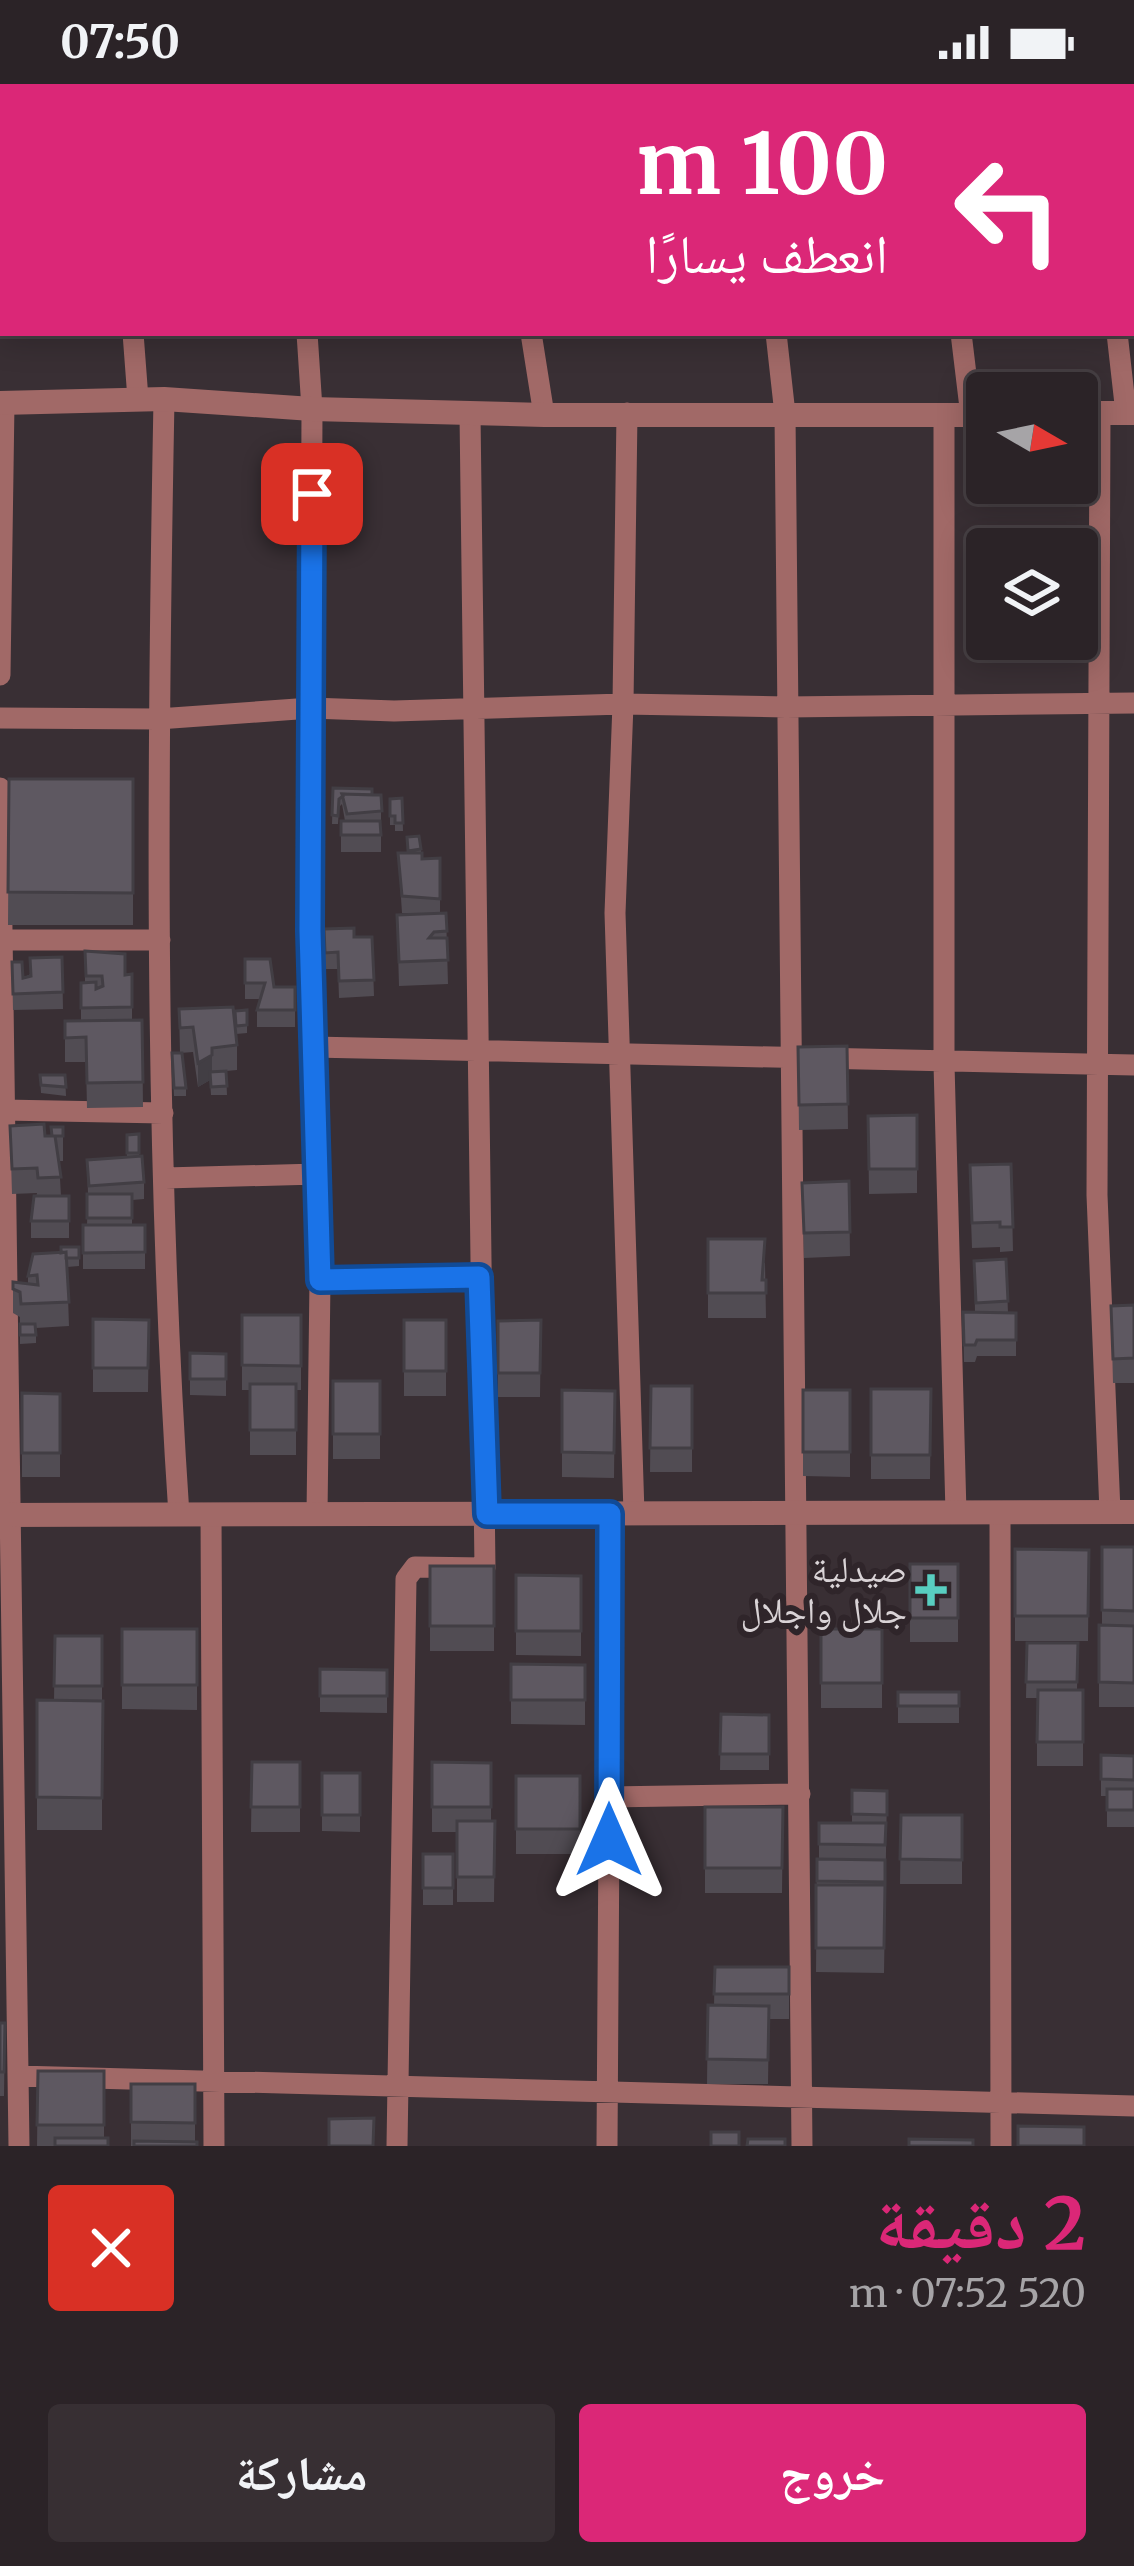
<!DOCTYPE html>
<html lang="ar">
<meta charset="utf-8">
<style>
:root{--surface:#2b2327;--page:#372f33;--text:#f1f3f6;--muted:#a6a4a7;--line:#474044;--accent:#db2777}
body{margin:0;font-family:Merriweather,"Noto Naskh Arabic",serif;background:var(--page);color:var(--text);direction:rtl;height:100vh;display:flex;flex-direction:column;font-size:45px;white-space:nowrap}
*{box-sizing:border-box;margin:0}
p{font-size:39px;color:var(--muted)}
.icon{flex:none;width:66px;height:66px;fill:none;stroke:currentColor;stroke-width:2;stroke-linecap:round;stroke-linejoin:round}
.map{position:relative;height:2062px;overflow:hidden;direction:ltr}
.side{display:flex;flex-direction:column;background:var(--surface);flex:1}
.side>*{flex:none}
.banner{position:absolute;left:0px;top:0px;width:1134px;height:252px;box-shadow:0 6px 30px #0003,0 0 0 3px var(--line);direction:rtl;background:#db2777;color:#fff;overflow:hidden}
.needle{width:78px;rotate:99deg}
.buttons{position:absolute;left:966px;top:288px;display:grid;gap:24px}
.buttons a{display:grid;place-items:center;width:132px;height:132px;border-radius:12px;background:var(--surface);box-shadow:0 6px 30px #0003,0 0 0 3px var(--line);font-size:60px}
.pin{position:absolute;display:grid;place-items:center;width:102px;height:102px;color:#fff;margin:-51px;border-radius:24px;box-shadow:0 6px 18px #0006}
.me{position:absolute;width:132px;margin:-66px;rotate:0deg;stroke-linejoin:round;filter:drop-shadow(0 0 9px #0008)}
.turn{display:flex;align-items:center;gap:42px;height:252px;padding:0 48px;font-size:54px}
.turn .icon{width:156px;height:156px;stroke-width:2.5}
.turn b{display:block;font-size:84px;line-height:102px}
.round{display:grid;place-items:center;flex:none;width:126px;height:126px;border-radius:12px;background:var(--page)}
.summary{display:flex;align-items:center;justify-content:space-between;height:204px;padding:0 48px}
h1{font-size:72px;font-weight:700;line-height:90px;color:var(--accent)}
.button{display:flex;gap:24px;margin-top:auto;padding:24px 48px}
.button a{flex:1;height:138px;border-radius:12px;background:var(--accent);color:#fff;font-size:48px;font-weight:700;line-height:138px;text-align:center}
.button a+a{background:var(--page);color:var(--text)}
.status{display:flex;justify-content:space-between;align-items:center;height:84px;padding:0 60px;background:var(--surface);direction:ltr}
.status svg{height:33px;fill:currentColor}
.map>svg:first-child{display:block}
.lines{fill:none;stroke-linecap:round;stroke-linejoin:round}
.minor{stroke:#a16967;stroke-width:21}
.tertiary{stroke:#a16967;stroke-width:24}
.wall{fill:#514c53}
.shaded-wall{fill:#423e44}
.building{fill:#5e5861;stroke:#423e44;stroke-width:3}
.route-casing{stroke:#114b97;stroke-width:30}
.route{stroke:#1a73e8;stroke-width:21}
.poi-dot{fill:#58cec0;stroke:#2f252a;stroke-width:4.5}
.labels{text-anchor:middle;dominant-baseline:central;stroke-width:12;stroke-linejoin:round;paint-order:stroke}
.poi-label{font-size:36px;fill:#d9d3d6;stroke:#2f252a;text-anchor:end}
</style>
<div class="status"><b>07:50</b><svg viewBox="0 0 49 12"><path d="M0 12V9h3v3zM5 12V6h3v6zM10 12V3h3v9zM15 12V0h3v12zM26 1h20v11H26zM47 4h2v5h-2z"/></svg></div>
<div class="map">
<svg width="1134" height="2062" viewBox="0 0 1134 2062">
<rect width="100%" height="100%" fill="#392f34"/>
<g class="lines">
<path class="minor" d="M 122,0 L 122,3
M 279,0 L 279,3
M 485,0 L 486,3
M 605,0 L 606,3
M 754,0 L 754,3
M 931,0 L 931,3
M 1128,0 L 1129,3
M 1131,32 L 1134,68
M 1131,84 L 1134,84
M 133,249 L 138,315
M 307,249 L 312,325 L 310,846 L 313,963
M 531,249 L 544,331
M 776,249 L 785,330 L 802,2062
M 961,249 L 971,332
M 1117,249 L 1126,329
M 164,315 C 157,687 154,1060 179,1431
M 627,329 L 623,620 L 615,829 L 634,1429
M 1100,329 L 1097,1111 L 1110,1428
M 944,332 L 944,980 L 956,1429
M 0,591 L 4,319
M 0,634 L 158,635 L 311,624 L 394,627 L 623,620 L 786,623 L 1134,619
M 0,704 C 4,1157 15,1609 19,2062
M 1,856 L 160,856
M 3,1026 L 163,1029
M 165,1094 L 317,1090
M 320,1196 L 479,1193
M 1000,1428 L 1001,2062
M 211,1430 L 214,2062
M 317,1430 L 320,1196 L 313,963 L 1134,981
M 609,1713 L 800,1710
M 18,1992 L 1134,2022
M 397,2062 L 406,1495 L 415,1483 L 485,1484 L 470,330
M 607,2062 L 611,1429"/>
<path class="tertiary" d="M 0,319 L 164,315 L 312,325 L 544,331 L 987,331
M 1077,329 L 1134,329
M 0,1431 L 1134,1428"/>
</g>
<path class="wall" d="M 9,695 L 133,695 L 133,841 L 8,841 Z
M 333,704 L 381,711 L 381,768 L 341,768 L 341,737 L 345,737 L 342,720 L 339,723 L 338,740 L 332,740 Z
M 402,714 L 403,747 L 395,747 L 395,741 L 390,741 L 390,715 Z
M 419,752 L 422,775 L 440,774 L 440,829 L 446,829 L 448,900 L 399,902 L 397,831 L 419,830 L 402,829 L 398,769 L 407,769 L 407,753 Z
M 324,845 L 354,853 L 372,853 L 374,912 L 339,914 L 338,885 L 325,885 Z
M 85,867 L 125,891 L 132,890 L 132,936 L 142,936 L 143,1023 L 87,1024 L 86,978 L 65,978 L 65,937 L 81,937 L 81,899 L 85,899 Z
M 62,873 L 63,925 L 13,926 L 12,878 L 23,894 Z
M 245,875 L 274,903 L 295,903 L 295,943 L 257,943 L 257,926 L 260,915 L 245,915 Z
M 179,925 L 237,961 L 237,986 L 226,987 L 227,1011 L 211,1011 L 210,996 L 198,1003 L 193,968 L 180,969 Z
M 247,926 L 247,949 L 236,950 L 235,927 Z
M 847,962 L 848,1045 L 799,1046 L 798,963 Z
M 172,969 L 186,1004 L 186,1012 L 174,1012 Z
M 40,991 L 65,991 L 66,1012 L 41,1009 Z
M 917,1031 L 917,1109 L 869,1110 L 868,1032 Z
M 10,1042 L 45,1052 L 52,1052 L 63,1043 L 63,1077 L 59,1077 L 61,1112 L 69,1112 L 69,1154 L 31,1154 L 31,1137 L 37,1109 L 12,1110 Z
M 139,1050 L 139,1072 L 144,1098 L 144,1115 L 132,1116 L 132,1141 L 145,1141 L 145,1185 L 83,1185 L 83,1141 L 87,1141 L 88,1110 L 87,1076 L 127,1073 L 127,1051 Z
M 1011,1080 L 1013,1167 L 1000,1168 L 1000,1163 L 972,1164 L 970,1106 Z
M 849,1097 L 850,1172 L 804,1174 L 802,1099 Z
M 708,1155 L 765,1179 L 766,1234 L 708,1234 Z
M 79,1163 L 79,1182 L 67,1183 L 69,1242 L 36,1244 L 36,1259 L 20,1260 L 20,1233 L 13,1229 L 13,1198 L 28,1200 L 28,1192 L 61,1169 Z
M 1006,1175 L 1008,1229 L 1016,1229 L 1016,1272 L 977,1272 L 975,1278 L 964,1278 L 963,1228 L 975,1228 L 974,1177 Z
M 1134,1221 L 1134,1299 L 1113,1299 L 1111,1222 Z
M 242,1231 L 301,1231 L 301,1306 L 296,1306 L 296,1371 L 250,1371 L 250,1306 L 242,1306 Z
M 93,1235 L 149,1236 L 148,1308 L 93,1308 Z
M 404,1236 L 446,1236 L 446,1312 L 404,1312 Z
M 541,1236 L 540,1313 L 498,1313 L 498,1237 Z
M 190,1269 L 226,1270 L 226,1312 L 190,1311 Z
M 333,1297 L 380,1297 L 380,1375 L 333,1375 Z
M 651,1302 L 692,1302 L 692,1388 L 650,1388 Z
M 871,1305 L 931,1305 L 930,1395 L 871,1395 Z
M 562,1306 L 615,1307 L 614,1394 L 562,1393 Z
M 803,1306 L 850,1306 L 850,1393 L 803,1392 Z
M 22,1309 L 60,1310 L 60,1393 L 22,1393 Z
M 1102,1463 L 1134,1463 L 1134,1623 L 1099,1623 L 1099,1541 L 1102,1541 Z
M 1015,1465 L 1089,1466 L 1088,1557 L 1015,1557 Z
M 910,1480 L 958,1480 L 958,1558 L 910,1558 Z
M 430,1482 L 494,1482 L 494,1567 L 430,1567 Z
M 516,1491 L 581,1492 L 581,1572 L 516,1571 Z
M 122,1545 L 197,1545 L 197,1626 L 122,1625 Z
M 821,1545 L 882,1545 L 882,1624 L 821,1624 Z
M 55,1552 L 102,1552 L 102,1746 L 37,1746 L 37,1616 L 54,1617 Z
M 1027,1559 L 1078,1559 L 1077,1606 L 1083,1606 L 1083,1682 L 1037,1682 L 1037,1614 L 1026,1614 Z
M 511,1580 L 585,1581 L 585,1641 L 511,1640 Z
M 320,1585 L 387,1586 L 387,1629 L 320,1628 Z
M 898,1608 L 959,1608 L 959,1639 L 898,1639 Z
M 721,1630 L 769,1631 L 769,1686 L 720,1686 Z
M 1101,1671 L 1134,1672 L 1134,1743 L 1107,1743 L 1107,1712 L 1101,1712 Z
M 252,1678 L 300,1678 L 300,1748 L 251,1748 Z
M 432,1678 L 491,1679 L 491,1737 L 495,1737 L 494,1818 L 457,1818 L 457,1748 L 432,1748 Z
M 322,1689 L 360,1689 L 360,1748 L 322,1747 Z
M 516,1692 L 580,1692 L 580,1770 L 516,1770 Z
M 852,1706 L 887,1707 L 884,1889 L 816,1888 L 817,1775 L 819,1775 L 819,1739 L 852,1739 Z
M 705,1723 L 783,1723 L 782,1809 L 705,1809 Z
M 901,1731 L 962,1731 L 962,1800 L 900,1800 Z
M 423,1770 L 453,1770 L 453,1821 L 423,1821 Z
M 0,1858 L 0,1939 L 5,1939 L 4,2012 L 0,2012 Z
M 715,1883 L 789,1883 L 789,1935 L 769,1935 L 768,2000 L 707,2000 L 708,1921 L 714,1921 Z
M 38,1987 L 104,1987 L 104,2054 L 108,2062 L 37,2062 Z
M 131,2000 L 195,2000 L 195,2058 L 197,2062 L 131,2062 Z"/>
<path class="shaded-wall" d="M 212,971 L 212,995 L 198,1003 L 198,979 Z"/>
<path class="building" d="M 43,0 L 70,0 L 70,3 L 43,3 Z
M 9,695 L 133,695 L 133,809 L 8,808 Z
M 333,704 L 372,705 L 372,711 L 342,710 L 343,712 L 339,715 L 338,732 L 332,731 Z
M 342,710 L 381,711 L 382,727 L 347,730 Z
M 402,714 L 403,739 L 395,739 L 395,732 L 390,732 L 390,715 Z
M 341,737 L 380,737 L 381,751 L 341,751 Z
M 419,752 L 421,765 L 408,767 L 407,753 Z
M 398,769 L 422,769 L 422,775 L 440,774 L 440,815 L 402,812 Z
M 446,829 L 447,847 L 434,848 L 429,854 L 447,854 L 448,876 L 399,878 L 397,831 Z
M 354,844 L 354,853 L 372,853 L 374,896 L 339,897 L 338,868 L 325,869 L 324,845 Z
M 85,867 L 125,870 L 125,891 L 132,890 L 132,923 L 81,924 L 81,899 L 96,898 L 96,905 L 103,902 L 102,892 L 86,892 Z
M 62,873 L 63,908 L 13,910 L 12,878 L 22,878 L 23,894 L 31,892 L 30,874 Z
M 245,875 L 270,875 L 274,903 L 295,903 L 295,926 L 257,926 L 265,899 L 245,899 Z
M 233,923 L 237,961 L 212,964 L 212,971 L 198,979 L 193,943 L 180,944 L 179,925 Z
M 247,926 L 247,941 L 236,942 L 235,927 Z
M 142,936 L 143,998 L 87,999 L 86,953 L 65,954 L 65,937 Z
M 847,962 L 848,1020 L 799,1021 L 798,963 Z
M 172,969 L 182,969 L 186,1004 L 174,1004 Z
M 226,987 L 227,1002 L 211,1003 L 210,988 Z
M 40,991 L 65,991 L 66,1003 L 41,1001 Z
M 917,1031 L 917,1085 L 869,1085 L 868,1032 Z
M 44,1040 L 45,1052 L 52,1052 L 51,1043 L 63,1043 L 63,1052 L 55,1052 L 61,1093 L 38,1094 L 37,1084 L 12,1085 L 10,1042 Z
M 139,1050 L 139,1069 L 127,1069 L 127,1051 Z
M 142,1072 L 144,1098 L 89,1102 L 87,1076 Z
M 1011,1080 L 1013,1143 L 1000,1143 L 1000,1138 L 972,1139 L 970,1081 Z
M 849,1097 L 850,1148 L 804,1149 L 802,1099 Z
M 87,1110 L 132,1110 L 132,1134 L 87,1134 Z
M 34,1112 L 69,1112 L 69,1137 L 31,1137 Z
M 83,1141 L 145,1141 L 145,1168 L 83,1169 Z
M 708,1155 L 765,1155 L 762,1196 L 766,1196 L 766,1209 L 708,1209 Z
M 61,1163 L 79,1163 L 79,1174 L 66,1174 L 66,1168 L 61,1169 Z
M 66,1168 L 69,1218 L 21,1220 L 20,1208 L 13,1205 L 13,1198 L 38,1201 L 37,1191 L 28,1192 L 33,1170 Z
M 1006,1175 L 1008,1217 L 976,1219 L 974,1177 Z
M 1134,1221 L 1134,1274 L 1113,1275 L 1111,1222 Z
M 963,1228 L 1016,1229 L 1016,1256 L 977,1256 L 975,1261 L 964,1261 Z
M 242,1231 L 301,1231 L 301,1282 L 242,1281 Z
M 93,1235 L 149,1236 L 148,1284 L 93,1284 Z
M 404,1236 L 446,1236 L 446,1287 L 404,1287 Z
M 541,1236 L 540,1289 L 498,1289 L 498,1237 Z
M 20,1240 L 35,1240 L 36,1251 L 20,1251 Z
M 190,1269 L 226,1270 L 226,1295 L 190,1295 Z
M 333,1297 L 380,1297 L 380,1350 L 333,1350 Z
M 250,1300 L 296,1300 L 296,1346 L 250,1346 Z
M 651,1302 L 692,1302 L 692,1364 L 650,1364 Z
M 871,1305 L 931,1305 L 930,1371 L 871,1371 Z
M 562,1306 L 615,1307 L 614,1369 L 562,1368 Z
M 803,1306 L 850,1306 L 850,1368 L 803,1368 Z
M 22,1309 L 60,1310 L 60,1369 L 22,1369 Z
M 1102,1463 L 1134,1463 L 1134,1527 L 1102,1526 Z
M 1015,1465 L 1089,1466 L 1088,1532 L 1015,1532 Z
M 910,1480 L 958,1480 L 958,1534 L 910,1534 Z
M 430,1482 L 494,1482 L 494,1542 L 430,1542 Z
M 516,1491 L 581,1492 L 581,1547 L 516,1547 Z
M 1099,1541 L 1134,1542 L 1134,1599 L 1099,1598 Z
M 122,1545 L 197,1545 L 197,1601 L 122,1601 Z
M 821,1545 L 882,1545 L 882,1599 L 821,1599 Z
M 55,1552 L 102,1552 L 102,1602 L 54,1602 Z
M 1027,1559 L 1078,1559 L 1077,1598 L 1026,1598 Z
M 511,1580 L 585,1581 L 585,1616 L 511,1616 Z
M 320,1585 L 387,1586 L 387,1612 L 320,1612 Z
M 1038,1606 L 1083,1606 L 1083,1658 L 1037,1658 Z
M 898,1608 L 959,1608 L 959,1622 L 898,1622 Z
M 37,1616 L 103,1617 L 102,1714 L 37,1713 Z
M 721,1630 L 769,1631 L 769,1670 L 720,1670 Z
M 1101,1671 L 1134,1672 L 1134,1696 L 1101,1695 Z
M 252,1678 L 300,1678 L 300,1723 L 251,1723 Z
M 432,1678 L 491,1679 L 491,1723 L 432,1723 Z
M 322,1689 L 360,1689 L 360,1731 L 322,1731 Z
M 516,1692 L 580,1692 L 580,1745 L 516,1745 Z
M 1107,1705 L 1134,1705 L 1134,1726 L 1107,1726 Z
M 852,1706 L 887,1707 L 887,1731 L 852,1730 Z
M 705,1723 L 783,1723 L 782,1784 L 705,1784 Z
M 901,1731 L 962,1731 L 962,1776 L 900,1775 Z
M 457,1737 L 495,1737 L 494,1793 L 457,1793 Z
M 819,1739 L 886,1739 L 885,1761 L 819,1760 Z
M 423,1770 L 453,1770 L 453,1804 L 423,1804 Z
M 817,1775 L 885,1776 L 885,1798 L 817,1797 Z
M 816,1801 L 885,1801 L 884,1864 L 816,1864 Z
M 715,1883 L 789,1883 L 789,1910 L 714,1910 Z
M 708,1921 L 769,1922 L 768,1976 L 707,1975 Z
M 0,1939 L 5,1939 L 4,1988 L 0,1988 Z
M 38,1987 L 104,1987 L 104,2041 L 37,2041 Z
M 131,2000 L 195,2000 L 195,2039 L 131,2038 Z
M 374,2034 L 373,2062 L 329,2062 L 329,2035 Z
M 1018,2042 L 1084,2043 L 1084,2062 L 1018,2062 Z
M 711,2048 L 739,2048 L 739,2062 L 711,2062 Z
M 55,2054 L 108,2054 L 108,2062 L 55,2062 Z
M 748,2055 L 785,2055 L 785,2062 L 747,2062 Z
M 909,2055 L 973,2056 L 973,2062 L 909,2062 Z
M 134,2057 L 197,2058 L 197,2062 L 134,2062 Z"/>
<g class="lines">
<g class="route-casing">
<path id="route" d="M 312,410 L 310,847 L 320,1196 L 479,1193 L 487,1430 L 610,1430 L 609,1756"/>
</g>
<use href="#route" class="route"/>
</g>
<path class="poi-dot" d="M925 1488h12v12h12v12h-12v12h-12v-12h-12v-12h12z"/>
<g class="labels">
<g class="poi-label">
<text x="907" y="1485">صيدلية<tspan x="907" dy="41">جلال واجلال</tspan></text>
</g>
</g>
</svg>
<div class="buttons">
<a><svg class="needle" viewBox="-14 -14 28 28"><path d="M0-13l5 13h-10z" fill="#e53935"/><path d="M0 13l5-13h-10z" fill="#a6a4a7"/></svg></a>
<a><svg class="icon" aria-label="layers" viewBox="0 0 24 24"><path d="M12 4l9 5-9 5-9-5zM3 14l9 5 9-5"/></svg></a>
</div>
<div class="pin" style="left:312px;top:410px;background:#d93025"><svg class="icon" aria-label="arrive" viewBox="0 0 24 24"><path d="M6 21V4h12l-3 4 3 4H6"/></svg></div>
<svg class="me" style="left:609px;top:1756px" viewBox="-20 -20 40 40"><path d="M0-17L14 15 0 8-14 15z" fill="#1a73e8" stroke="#fff" stroke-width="4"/></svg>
<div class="banner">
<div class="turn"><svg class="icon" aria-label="left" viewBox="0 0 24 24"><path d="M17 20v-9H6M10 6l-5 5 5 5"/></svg><div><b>100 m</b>انعطف يسارًا</div></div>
</div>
</div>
<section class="side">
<div class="summary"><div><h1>2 دقيقة</h1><p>520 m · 07:52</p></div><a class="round" style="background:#d93025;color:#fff"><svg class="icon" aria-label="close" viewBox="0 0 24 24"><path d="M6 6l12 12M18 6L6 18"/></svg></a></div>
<div class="button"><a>خروج</a><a>مشاركة</a></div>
</section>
